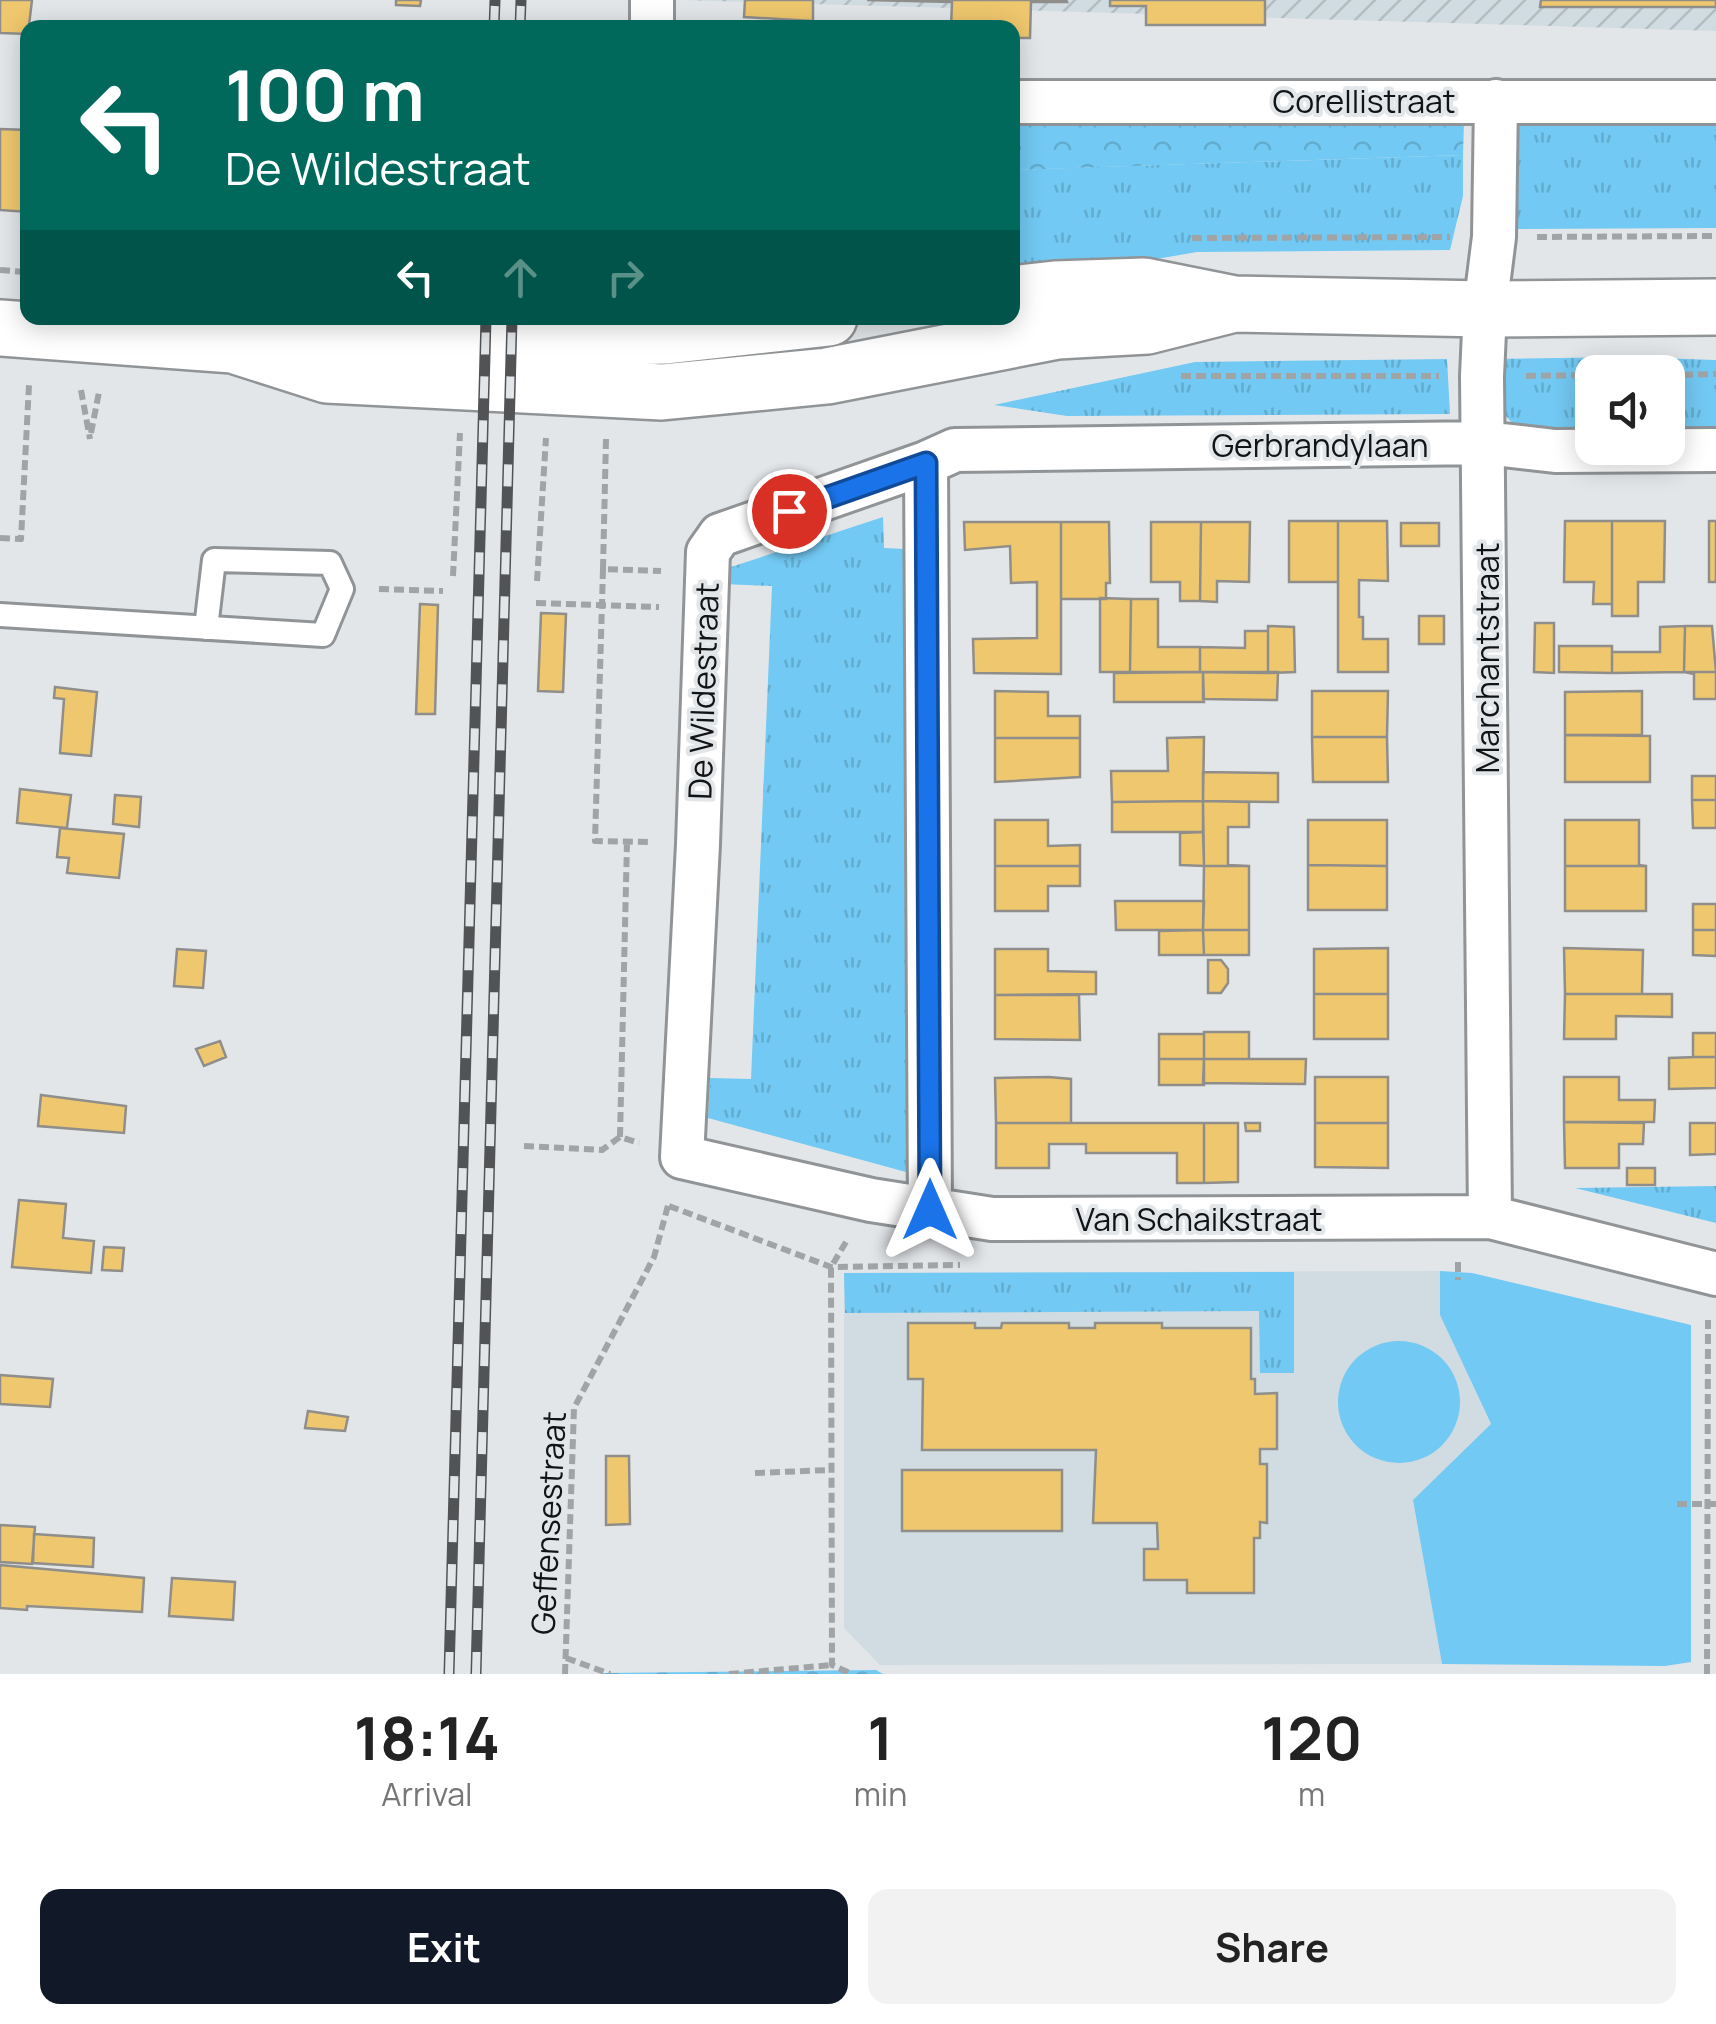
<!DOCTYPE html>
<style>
:root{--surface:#fff;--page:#f2f2f2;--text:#222;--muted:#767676;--accent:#111827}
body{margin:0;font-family:Manrope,sans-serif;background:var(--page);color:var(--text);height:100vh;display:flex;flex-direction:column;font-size:38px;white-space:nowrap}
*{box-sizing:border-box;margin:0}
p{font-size:32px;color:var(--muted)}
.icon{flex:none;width:55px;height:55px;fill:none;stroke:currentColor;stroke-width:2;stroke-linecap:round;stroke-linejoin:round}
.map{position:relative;height:1674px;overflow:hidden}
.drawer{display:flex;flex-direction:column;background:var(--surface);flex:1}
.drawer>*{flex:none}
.hud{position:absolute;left:20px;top:20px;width:1000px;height:305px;border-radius:20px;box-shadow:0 5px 25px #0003;background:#00695c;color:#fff;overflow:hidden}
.buttons{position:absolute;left:1575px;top:355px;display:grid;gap:20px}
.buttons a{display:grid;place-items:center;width:110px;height:110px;border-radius:20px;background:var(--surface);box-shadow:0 5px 25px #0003;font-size:50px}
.pin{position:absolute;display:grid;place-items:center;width:85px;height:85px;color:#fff;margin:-42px;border:5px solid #fff;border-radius:50%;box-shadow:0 2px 10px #0007}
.me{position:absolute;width:110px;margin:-55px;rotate:0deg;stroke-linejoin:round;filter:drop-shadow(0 0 8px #0008)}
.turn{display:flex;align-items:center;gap:35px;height:210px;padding:0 40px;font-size:45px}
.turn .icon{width:130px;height:130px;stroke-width:2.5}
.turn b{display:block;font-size:70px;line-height:85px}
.lanes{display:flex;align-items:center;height:95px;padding:0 40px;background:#0003;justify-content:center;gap:50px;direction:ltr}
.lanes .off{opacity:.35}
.eta{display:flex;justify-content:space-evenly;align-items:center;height:170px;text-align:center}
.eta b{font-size:60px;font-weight:700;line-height:70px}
.button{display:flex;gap:20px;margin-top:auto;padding:20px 40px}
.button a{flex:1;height:115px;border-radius:20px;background:var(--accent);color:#fff;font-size:40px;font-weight:700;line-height:115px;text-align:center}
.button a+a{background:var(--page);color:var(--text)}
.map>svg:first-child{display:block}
.built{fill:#d1dce2}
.industrial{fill:url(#industrial-furrows)}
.grass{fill:url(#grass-tufts)}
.forest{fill:url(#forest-crowns)}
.park{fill:#72c9f3}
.building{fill:#efc76e;stroke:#8f8e8a;stroke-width:2.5}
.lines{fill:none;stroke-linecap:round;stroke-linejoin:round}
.lane-casing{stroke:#919496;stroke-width:28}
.street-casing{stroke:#919496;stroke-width:48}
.secondary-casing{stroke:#919496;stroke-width:60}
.path{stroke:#a1a4a6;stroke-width:6;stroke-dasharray:10 5;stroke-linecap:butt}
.lane{stroke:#fff;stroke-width:22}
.street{stroke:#fff;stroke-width:42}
.secondary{stroke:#fff;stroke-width:55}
.rail-casing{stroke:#525355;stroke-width:11}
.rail{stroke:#e3e6e9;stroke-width:8;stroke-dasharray:22;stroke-linecap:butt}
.route-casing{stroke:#114b97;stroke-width:25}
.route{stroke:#1a73e8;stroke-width:18}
.labels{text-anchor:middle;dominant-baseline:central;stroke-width:8;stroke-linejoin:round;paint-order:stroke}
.street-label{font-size:32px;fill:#121314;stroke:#e3e6e9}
</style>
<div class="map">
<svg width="1716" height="1674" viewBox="0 0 1716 1674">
<defs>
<pattern id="industrial-furrows" width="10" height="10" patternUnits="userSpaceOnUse" patternTransform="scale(2.5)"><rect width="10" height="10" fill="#d1dce2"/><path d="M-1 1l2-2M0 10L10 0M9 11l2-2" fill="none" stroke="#b2bcc1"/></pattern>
<pattern id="grass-tufts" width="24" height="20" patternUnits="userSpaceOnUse" patternTransform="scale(2.5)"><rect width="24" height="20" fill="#72c9f3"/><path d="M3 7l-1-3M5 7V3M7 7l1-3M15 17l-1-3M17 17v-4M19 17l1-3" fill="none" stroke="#62accf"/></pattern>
<pattern id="forest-crowns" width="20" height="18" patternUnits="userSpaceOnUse" patternTransform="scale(2.5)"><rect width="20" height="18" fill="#72c9f3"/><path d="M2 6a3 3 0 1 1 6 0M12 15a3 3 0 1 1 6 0" fill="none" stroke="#62accf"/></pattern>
</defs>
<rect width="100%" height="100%" fill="#e3e6e9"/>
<path class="built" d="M 1440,1271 L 1440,1315 L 1491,1425 L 1413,1500 L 1442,1664 L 880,1665 L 844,1628 L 844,1273 Z"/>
<path class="industrial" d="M 680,0 L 1716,0 L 1716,31 Z"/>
<path class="grass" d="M 1518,117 L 1716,117 L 1716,228 L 1514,229 L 1504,196 Z
M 1463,155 L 1463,196 L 1450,250 L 1197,252 L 1013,284 L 1012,170 Z
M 1626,357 L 1716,360 L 1716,439 L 1668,439 L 1668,372 L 1592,372 L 1592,438 C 1561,437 1516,442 1500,406 C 1494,393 1495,373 1493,359 Z
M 1447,359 L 1450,414 L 1067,416 L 994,405 L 1195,362 Z
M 883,517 L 884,548 L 905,549 L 906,1172 L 708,1118 L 710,1078 L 751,1079 L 772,586 L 722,584 L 728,568 Z
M 1716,1186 L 1716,1223 L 1575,1188 Z
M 1294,1272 L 1294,1373 L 1260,1373 L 1259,1311 L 845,1313 L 844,1273 Z"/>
<path class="forest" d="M 1012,101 L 1464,121 L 1463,155 L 1013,170 Z
M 876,1670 L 883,1674 L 601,1674 L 603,1673 Z"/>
<path class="park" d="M 1440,1271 L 1472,1273 L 1691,1325 L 1691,1662 L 1665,1666 L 1442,1664 L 1413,1500 L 1491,1424 L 1440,1315 Z
M1338 1402a61 61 0 1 1 122 0a61 61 0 1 1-122 0Z"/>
<path class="building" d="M 0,0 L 32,0 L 28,34 L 0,33 Z
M 396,0 L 421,0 L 420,6 L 396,5 Z
M 745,0 L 813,0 L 813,21 L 744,17 Z
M 867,0 L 1066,0 L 1067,2 L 1031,2 L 1030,38 L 1012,38 L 1012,28 L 951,28 L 952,2 Z
M 1110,0 L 1265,0 L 1265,25 L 1146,25 L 1146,6 L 1110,6 Z
M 1541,0 L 1716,0 L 1716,7 L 1540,7 Z
M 0,129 L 28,130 L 28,212 L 0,210 Z
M 1289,521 L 1338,521 L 1338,582 L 1289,582 Z
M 1338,521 L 1387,521 L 1388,581 L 1359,580 L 1359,617 L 1363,617 L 1363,639 L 1388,639 L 1388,672 L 1338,672 Z
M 1565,521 L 1612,521 L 1612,604 L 1593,604 L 1594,582 L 1564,582 Z
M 1612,521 L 1665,521 L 1664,582 L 1638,582 L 1638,616 L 1612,616 Z
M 1709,521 L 1716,521 L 1716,582 L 1709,582 Z
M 964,522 L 1061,522 L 1061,674 L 974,673 L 973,639 L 1037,638 L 1037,582 L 1011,583 L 1010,546 L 965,550 Z
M 1061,522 L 1109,522 L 1110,583 L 1106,583 L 1106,599 L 1061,599 Z
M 1151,522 L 1201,522 L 1200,601 L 1180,601 L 1180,582 L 1151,582 Z
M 1201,522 L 1250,522 L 1249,582 L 1217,581 L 1217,602 L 1200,601 Z
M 1401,523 L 1439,523 L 1439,546 L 1401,546 Z
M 1100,598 L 1131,599 L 1130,672 L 1100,672 Z
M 1131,599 L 1158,599 L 1158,647 L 1200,647 L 1200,672 L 1130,672 Z
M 420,604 L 438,605 L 435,714 L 416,714 Z
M 541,613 L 566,614 L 563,692 L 538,691 Z
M 1419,616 L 1444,616 L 1444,644 L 1419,644 Z
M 1535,623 L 1554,623 L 1554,673 L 1534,672 Z
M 1268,626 L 1294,627 L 1295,672 L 1268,673 Z
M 1268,626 L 1268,673 L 1200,672 L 1200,647 L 1245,648 L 1245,631 L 1268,631 Z
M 1685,626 L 1684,672 L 1612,673 L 1612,652 L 1660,652 L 1660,627 Z
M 1685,626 L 1712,626 L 1716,672 L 1684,672 Z
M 1559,646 L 1612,646 L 1612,673 L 1559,672 Z
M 1203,672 L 1204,702 L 1114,702 L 1114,673 Z
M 1203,672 L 1278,672 L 1277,700 L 1203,699 Z
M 1684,672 L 1716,672 L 1716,699 L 1694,699 L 1694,674 Z
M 55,687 L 97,692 L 91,756 L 60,753 L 64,699 L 54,698 Z
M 995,691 L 1048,692 L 1048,716 L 1080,716 L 1080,738 L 995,738 Z
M 1312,691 L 1388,691 L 1387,737 L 1312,737 Z
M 1642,691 L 1642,735 L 1565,735 L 1565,692 Z
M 1565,735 L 1650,736 L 1650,782 L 1565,782 Z
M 1204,737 L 1203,801 L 1112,802 L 1111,771 L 1168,771 L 1167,738 Z
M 1312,737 L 1387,737 L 1388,782 L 1313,782 Z
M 995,738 L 1080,738 L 1080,777 L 995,782 Z
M 1203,772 L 1278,773 L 1278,802 L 1203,801 Z
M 1692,776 L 1716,776 L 1716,800 L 1692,800 Z
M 20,789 L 71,795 L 67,828 L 17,823 Z
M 115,795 L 141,797 L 139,827 L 113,824 Z
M 1692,800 L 1716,800 L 1716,828 L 1693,828 Z
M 1203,801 L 1249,802 L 1249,827 L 1228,827 L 1228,865 L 1249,866 L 1204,866 Z
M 1203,801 L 1203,832 L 1112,832 L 1112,802 Z
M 995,820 L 1048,820 L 1048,846 L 1080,845 L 1080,866 L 995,866 Z
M 1308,820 L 1387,820 L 1387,866 L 1308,865 Z
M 1565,820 L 1639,820 L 1639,865 L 1646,866 L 1565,866 Z
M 60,828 L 124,834 L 119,878 L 67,873 L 69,858 L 57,857 Z
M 1203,832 L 1204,866 L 1180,865 L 1180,833 Z
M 1308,865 L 1387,866 L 1387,910 L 1308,910 Z
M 995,866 L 1080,866 L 1080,886 L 1048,886 L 1048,911 L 995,911 Z
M 1204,866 L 1249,866 L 1249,930 L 1203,930 Z
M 1565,866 L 1646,866 L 1646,911 L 1565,911 Z
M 1115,901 L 1204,901 L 1203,930 L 1116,930 Z
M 1693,904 L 1716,904 L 1716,930 L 1693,930 Z
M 1203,930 L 1204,955 L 1159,955 L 1159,931 Z
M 1203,930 L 1249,930 L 1249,955 L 1204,955 Z
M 1693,930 L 1716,930 L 1716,956 L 1693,955 Z
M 1388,948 L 1388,994 L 1314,994 L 1314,949 Z
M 1564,948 L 1643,950 L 1642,994 L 1565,994 Z
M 177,949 L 206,951 L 203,988 L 174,986 Z
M 995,949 L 1048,949 L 1048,971 L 1096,972 L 1096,994 L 995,995 Z
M 1208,960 L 1221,960 L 1228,969 L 1228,983 L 1221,993 L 1208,993 Z
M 1314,994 L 1388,994 L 1388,1039 L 1314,1039 Z
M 1565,994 L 1672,994 L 1672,1017 L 1616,1016 L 1616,1039 L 1564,1039 Z
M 995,995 L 1079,995 L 1080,1040 L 995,1039 Z
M 1204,1032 L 1249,1032 L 1249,1059 L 1204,1059 Z
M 1693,1033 L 1716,1033 L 1716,1057 L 1693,1057 Z
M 1159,1034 L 1204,1034 L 1204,1059 L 1159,1059 Z
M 220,1041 L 226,1057 L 204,1066 L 196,1049 Z
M 1697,1057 L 1716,1057 L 1716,1088 L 1669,1089 L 1669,1058 Z
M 1159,1059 L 1204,1059 L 1204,1085 L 1159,1085 Z
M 1204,1059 L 1306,1059 L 1305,1084 L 1203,1083 Z
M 1049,1077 L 1071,1079 L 1071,1123 L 996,1123 L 995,1078 Z
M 1315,1077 L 1388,1077 L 1388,1123 L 1315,1123 Z
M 1564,1077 L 1619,1077 L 1619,1100 L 1655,1100 L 1654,1122 L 1564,1122 Z
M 41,1095 L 126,1106 L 124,1133 L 38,1126 Z
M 1564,1122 L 1644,1123 L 1643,1144 L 1619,1144 L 1619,1168 L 1565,1168 Z
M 996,1123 L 1204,1123 L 1204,1183 L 1177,1183 L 1177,1153 L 1086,1153 L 1086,1144 L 1049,1144 L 1049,1168 L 996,1168 Z
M 1204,1123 L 1238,1123 L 1238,1182 L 1204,1183 Z
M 1245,1123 L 1260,1123 L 1260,1131 L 1246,1131 Z
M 1315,1123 L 1388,1123 L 1388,1168 L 1315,1167 Z
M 1690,1123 L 1716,1123 L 1716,1154 L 1690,1155 Z
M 1627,1168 L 1655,1168 L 1655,1185 L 1627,1185 Z
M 19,1200 L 66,1204 L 63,1238 L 94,1241 L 91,1273 L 12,1267 Z
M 104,1247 L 124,1248 L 122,1271 L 102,1270 Z
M 908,1323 L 975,1323 L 975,1328 L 1001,1328 L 1002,1323 L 1069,1323 L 1069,1328 L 1095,1328 L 1095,1323 L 1162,1323 L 1162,1328 L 1251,1328 L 1251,1379 L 1255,1379 L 1255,1394 L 1277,1393 L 1277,1449 L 1260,1449 L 1260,1464 L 1267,1464 L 1267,1523 L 1260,1522 L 1260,1538 L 1254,1538 L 1254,1593 L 1187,1593 L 1187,1580 L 1144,1580 L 1144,1549 L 1158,1549 L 1157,1523 L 1093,1523 L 1096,1450 L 922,1450 L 923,1379 L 908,1379 Z
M 0,1375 L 53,1379 L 50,1407 L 0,1404 Z
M 308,1411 L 348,1417 L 345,1431 L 305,1428 Z
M 606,1456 L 629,1456 L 630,1524 L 606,1525 Z
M 902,1470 L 1062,1470 L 1062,1531 L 902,1531 Z
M 0,1525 L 35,1527 L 32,1564 L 0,1562 Z
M 34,1534 L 94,1538 L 93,1567 L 33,1563 Z
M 0,1565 L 144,1578 L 142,1612 L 27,1606 L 27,1610 L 0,1608 Z
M 172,1578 L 235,1582 L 233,1620 L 169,1616 Z"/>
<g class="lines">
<g class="lane-casing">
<path id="lane" d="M 0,615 L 323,635 L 342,589 L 330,563 L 214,560 L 206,628"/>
</g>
<g class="street-casing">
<path id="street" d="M 652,28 L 652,0
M 1012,102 L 1716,102
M 1716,450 L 1555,451 L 1485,443 L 955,450 L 926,463 L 720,535 L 708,552 L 698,844 L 682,1157 L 871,1200 L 992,1219 L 1490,1217 L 1716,1274
M 926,463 L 930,1210
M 1490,1217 L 1482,376 L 1485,309 L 1494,237 L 1496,101"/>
</g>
<g class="secondary-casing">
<path id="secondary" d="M 1012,294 L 1055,289 L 1144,286 L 1234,304 L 1485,309 L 1716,307
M 0,328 L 233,345 L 327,332 L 498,340 L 666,336 L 829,318
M 233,345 L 327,375 L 662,392 L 827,376 L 1057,331 L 1147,326 L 1234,304"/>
</g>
<path class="path" d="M 1537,237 L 1716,236
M 1192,238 L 1450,237
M 0,270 L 26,272
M 1668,375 L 1716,374
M 1181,376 L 1439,376
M 1526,376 L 1592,375
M 81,390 L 90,439
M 91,433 L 99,392
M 606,439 L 603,569 L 661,571
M 0,538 L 21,539 L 29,385
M 603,569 L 595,841 L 652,842
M 453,576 L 460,433
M 537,581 L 546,438
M 379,589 L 443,591
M 536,603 L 659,607
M 620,1137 L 627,842
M 524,1146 L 602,1150 L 620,1137 L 639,1143
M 669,1206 L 831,1267 L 960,1265
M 846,1242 L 831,1267 L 832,1665 L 852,1674
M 1458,1262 L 1458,1280
M 755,1473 L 830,1470
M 1677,1504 L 1716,1504
M 566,1658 L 610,1674
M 565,1674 L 574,1408 L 654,1257 L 669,1202
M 729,1674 L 832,1665
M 1707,1674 L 1708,1320"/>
<use href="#lane" class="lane"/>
<use href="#street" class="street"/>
<use href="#secondary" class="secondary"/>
<g class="rail-casing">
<path id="rail" d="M 494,28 L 495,0
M 520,28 L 521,0
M 449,1674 L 486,318
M 476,1674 L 512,318"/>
</g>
<use href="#rail" class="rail"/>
</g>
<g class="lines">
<g class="route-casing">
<path id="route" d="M 789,511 L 926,463 L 930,1210"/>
</g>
<use href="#route" class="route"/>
</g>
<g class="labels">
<g class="street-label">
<text x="1364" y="101">Corellistraat</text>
<text x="1320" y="445">Gerbrandylaan</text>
<text transform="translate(1487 658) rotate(-90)">Marchantstraat</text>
<text transform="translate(703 691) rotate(-88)">De Wildestraat</text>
<text x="1199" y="1219">Van Schaikstraat</text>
<text transform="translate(548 1523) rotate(-87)">Geffensestraat</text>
</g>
</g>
</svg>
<div class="buttons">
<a><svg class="icon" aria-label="sound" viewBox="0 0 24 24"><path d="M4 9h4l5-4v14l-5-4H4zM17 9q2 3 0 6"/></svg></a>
</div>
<div class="pin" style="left:789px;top:511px;background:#d93025"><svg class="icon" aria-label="arrive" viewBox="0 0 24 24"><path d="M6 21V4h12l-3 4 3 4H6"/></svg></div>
<svg class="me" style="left:930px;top:1210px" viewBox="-20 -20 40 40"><path d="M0-17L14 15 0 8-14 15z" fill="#1a73e8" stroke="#fff" stroke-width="4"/></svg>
<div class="hud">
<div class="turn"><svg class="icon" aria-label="left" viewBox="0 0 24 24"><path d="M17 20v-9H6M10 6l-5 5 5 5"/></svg><div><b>100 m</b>De Wildestraat</div></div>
<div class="lanes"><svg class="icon" aria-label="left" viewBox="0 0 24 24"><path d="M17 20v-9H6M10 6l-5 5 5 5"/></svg><svg class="icon off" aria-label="ahead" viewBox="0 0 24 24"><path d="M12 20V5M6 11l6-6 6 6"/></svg><svg class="icon off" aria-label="right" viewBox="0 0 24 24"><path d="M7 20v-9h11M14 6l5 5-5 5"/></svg></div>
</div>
</div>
<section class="drawer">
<div class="eta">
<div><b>18:14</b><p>Arrival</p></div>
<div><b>1</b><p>min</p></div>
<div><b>120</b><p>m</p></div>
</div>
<div class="button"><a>Exit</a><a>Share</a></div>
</section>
